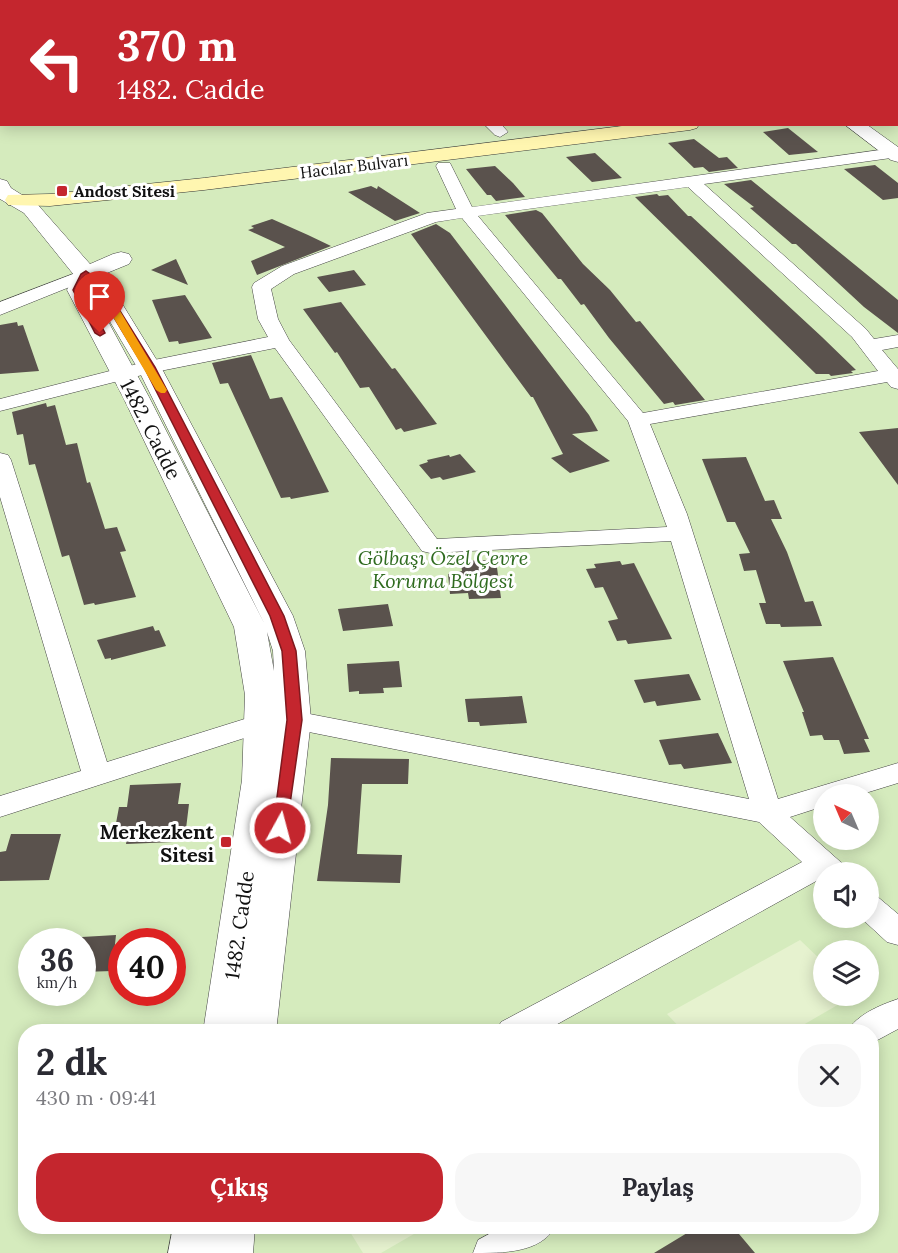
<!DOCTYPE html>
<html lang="tr">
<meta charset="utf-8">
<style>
:root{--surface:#fff;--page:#f7f7f7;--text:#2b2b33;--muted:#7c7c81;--accent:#c4262e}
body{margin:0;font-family:Lora,serif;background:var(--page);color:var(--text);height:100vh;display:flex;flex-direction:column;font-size:22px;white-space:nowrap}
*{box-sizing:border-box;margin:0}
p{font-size:20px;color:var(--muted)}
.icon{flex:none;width:33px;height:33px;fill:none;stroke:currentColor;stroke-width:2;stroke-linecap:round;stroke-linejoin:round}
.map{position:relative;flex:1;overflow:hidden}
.panel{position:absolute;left:18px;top:1024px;width:861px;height:210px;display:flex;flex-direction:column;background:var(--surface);border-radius:24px;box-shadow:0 3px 15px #0003}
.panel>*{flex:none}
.hud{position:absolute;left:0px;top:0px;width:898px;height:126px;box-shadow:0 3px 15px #0003;background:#c4262e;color:#fff;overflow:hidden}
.needle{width:39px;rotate:316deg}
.controls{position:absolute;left:813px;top:784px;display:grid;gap:12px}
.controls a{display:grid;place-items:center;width:66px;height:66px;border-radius:50%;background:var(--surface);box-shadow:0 3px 15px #0003;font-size:30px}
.speed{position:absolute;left:18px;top:928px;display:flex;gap:12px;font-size:30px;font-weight:700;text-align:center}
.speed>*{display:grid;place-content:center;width:78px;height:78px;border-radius:50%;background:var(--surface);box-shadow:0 3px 15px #0003;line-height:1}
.speed small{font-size:15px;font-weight:400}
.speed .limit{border:9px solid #d22;background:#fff;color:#111}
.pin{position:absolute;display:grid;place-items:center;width:51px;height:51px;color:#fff;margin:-62px -26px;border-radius:50% 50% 50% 0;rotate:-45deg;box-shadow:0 0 6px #0007}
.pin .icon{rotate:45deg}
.me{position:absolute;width:66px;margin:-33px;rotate:7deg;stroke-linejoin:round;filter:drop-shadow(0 0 4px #0008)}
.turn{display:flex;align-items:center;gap:21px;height:126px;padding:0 18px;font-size:27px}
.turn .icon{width:78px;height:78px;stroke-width:2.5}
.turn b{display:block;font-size:42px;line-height:51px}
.round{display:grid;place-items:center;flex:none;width:63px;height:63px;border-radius:24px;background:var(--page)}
.head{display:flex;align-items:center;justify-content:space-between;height:102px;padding:0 18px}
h1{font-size:36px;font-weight:700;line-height:45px}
.primary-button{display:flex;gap:12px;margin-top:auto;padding:12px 18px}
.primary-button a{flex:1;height:69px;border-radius:24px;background:var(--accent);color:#fff;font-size:24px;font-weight:700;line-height:69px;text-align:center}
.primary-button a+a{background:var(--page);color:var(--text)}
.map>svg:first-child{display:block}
.green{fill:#d5ebbd;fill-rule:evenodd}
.pitch{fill:#e6f2cf}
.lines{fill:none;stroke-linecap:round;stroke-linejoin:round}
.stream{stroke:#3f96cf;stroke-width:3}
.building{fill:#5a524d}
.minor-casing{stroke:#444;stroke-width:1}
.tertiary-casing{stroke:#444;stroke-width:1}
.secondary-casing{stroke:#333;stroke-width:1}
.minor{fill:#fff;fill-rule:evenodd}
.tertiary{fill:#fff;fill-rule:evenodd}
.secondary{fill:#fff6b0;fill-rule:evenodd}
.route{fill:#c4262e;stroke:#7f191e;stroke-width:1.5}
.slow{fill:#f59e0b}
.poi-dot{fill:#c4262e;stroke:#fff;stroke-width:2}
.labels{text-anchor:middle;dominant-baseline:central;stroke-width:6;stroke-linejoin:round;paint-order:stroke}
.far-street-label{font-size:16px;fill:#111;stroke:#fff}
.far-poi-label{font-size:16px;font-weight:bold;fill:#111;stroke:#fff;text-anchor:start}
.street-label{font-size:20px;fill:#111;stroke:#fff}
.park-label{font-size:20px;font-style:italic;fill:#2f6b1f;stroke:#fff}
.poi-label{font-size:20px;font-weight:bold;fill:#111;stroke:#fff;text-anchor:end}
</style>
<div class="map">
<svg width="898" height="1253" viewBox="0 0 898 1253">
<rect width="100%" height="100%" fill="#fffdf5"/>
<path class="green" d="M 0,0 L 898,0 L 898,1253 L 0,1253 ZM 2,2 L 897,2 L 897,124 L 2,124 ZM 824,795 L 868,795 L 868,840 L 824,840 ZM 824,873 L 868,873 L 868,918 L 824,918 ZM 32,942 L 82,942 L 82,993 L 32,993 ZM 122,942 L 172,942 L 172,993 L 122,993 ZM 824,951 L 868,951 L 868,996 L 824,996 ZM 26,1032 L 872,1032 L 872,1227 L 26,1227 Z"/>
<path class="pitch" d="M 800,940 L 823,962 L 824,996 L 853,996 L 791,1032 L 684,1032 L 667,1014 Z
M 347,1227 L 426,1227 L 381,1253 L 363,1253 Z"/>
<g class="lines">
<path class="stream" d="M 233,2 L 237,0"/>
</g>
<path class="building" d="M 788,128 L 818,152 L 789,155 L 763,132 Z
M 694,139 L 719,158 L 727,157 L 738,168 L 709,172 L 703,167 L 694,168 L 668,143 Z
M 595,153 L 622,178 L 592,182 L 566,157 Z
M 875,165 L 898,183 L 898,198 L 883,200 L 844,169 Z
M 495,166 L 513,183 L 525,197 L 496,201 L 491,195 L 487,195 L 466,169 Z
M 751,180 L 898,300 L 898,333 L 864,307 L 796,244 L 792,244 L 750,208 L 754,207 L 724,184 Z
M 371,186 L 377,189 L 378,186 L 420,213 L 395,221 L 348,192 Z
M 657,194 L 659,196 L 668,195 L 688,216 L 691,216 L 822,337 L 856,370 L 851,371 L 853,373 L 831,376 L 829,374 L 816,374 L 635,197 Z
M 536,210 L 542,213 L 583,264 L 610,290 L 636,322 L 640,321 L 705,400 L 675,405 L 673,402 L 664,404 L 609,338 L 584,304 L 581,305 L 561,279 L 558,279 L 505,215 Z
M 272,219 L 308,235 L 331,246 L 257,275 L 251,261 L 285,247 L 248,230 L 254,228 L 251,226 Z
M 436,224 L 450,233 L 589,415 L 598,431 L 572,434 L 610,461 L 570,473 L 551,458 L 563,454 L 533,397 L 531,397 L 411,234 Z
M 176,259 L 188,285 L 151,270 Z
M 354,270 L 366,285 L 329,292 L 317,277 Z
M 185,295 L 212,338 L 179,344 L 178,341 L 169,342 L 152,300 Z
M 341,302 L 392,369 L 395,368 L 437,424 L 404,432 L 401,428 L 396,430 L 369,387 L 360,388 L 337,352 L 335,353 L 303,309 Z
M 17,322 L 18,326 L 23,325 L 39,371 L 0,374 L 0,325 Z
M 251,355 L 270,399 L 282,397 L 329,492 L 291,499 L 290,497 L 281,498 L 228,383 L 220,384 L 212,363 Z
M 46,403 L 47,407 L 55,405 L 66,445 L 77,443 L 87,483 L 90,482 L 105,529 L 117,527 L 126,551 L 120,552 L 136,597 L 95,605 L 94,603 L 84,605 L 69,555 L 62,557 L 35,464 L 29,465 L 23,434 L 17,435 L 12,412 Z
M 898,428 L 898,485 L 859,432 Z
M 460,454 L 476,472 L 443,480 L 440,477 L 431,479 L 419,465 L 428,462 L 427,460 L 449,455 L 450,457 Z
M 746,457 L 765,501 L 774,500 L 782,519 L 771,519 L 787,552 L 805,602 L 813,601 L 822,626 L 781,627 L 780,624 L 766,624 L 759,603 L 766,603 L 756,570 L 744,571 L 739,554 L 750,553 L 735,522 L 727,522 L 702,459 Z
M 496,560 L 501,598 L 469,599 L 468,593 L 450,594 L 448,574 L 462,571 L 461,561 Z
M 620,561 L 622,565 L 634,563 L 672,639 L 628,644 L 626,640 L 617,641 L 608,621 L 618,619 L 603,587 L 595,588 L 586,569 L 596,568 L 594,564 Z
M 388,604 L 393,626 L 343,631 L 338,609 Z
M 153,626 L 155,631 L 159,630 L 166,646 L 111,660 L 111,658 L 105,659 L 97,640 Z
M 833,657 L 869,739 L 864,739 L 870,752 L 844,754 L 839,740 L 824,740 L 822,735 L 810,736 L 802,712 L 804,712 L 783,661 Z
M 399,661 L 402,687 L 383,688 L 384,693 L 359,694 L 359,691 L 349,692 L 347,664 Z
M 689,674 L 701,700 L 657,706 L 655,701 L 644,703 L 634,680 Z
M 522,696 L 527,723 L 480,726 L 479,722 L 468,722 L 465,699 Z
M 718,733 L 732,763 L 684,769 L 681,764 L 669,765 L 659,740 Z
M 331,758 L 409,759 L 408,784 L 362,784 L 357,854 L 402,855 L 400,883 L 317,881 L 328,805 Z
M 181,783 L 178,804 L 189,804 L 185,837 L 174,837 L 173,842 L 126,844 L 128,833 L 114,834 L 119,807 L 127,807 L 130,785 Z
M 11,834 L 61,834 L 49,880 L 0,881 L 0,852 L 6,851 Z
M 116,935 L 112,971 L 82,972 L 82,937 Z
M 697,1227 L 721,1227 L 726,1233 L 734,1228 L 755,1253 L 654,1253 Z"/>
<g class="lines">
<g class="minor-casing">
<path id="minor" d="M 88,0 L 107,0 L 87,2 Z
M 485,0 L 499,0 L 500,2 L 486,2 Z
M 854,0 L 875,0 L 853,2 Z
M 0,15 L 2,15 L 2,23 L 0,23 Z
M 0,109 L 2,109 L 2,117 L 0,117 Z
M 484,124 L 501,124 L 508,132 L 500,137 L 495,135 Z
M 894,148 L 898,149 L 898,157 L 704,184 L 866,329 L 874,339 L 898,335 L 898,347 L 882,350 L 898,369 L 898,389 L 891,387 L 887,382 L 650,424 L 687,514 L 778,799 L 898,763 L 898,783 L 859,795 L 824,795 L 824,806 L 790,817 L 844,865 L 848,873 L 824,873 L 824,881 L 820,879 L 543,1032 L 496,1032 L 501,1022 L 802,862 L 759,822 L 294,729 L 263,732 L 0,817 L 0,796 L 81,771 L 0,497 L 0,453 L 8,455 L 11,460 L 107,762 L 251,717 L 294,711 L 749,799 L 671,541 L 430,553 L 422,551 L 275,348 L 150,373 L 0,411 L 0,399 L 149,361 L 268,337 L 258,319 L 252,287 L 254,283 L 282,266 L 427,213 L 456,209 L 436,166 L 438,163 L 450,163 L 472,207 ZM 688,187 L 852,337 L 878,371 L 643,413 L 478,216 ZM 462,218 L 628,421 L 667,527 L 437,539 L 289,340 L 278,319 L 271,289 L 294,274 L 436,222 Z
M 86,269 L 92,270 L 95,274 L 92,278 L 0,315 L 0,302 Z
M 868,894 L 879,898 L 898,914 L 898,945 L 887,942 L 861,918 L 868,918 Z
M 898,999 L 898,1029 L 872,1043 L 872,1032 L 847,1032 C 856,1015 880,1005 898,999 Z
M 502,1227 L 555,1227 C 540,1253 504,1253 473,1253 L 478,1240 Z"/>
</g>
<g class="tertiary-casing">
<path id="tertiary" d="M 844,124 L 866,124 L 898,147 L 898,162 L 891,160 Z
M 0,179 L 7,181 L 11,188 L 38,205 L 90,264 L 113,254 L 121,252 L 129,254 L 132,259 L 129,264 L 102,275 L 110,284 L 161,367 L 293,616 L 305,651 L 311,720 L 276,1032 L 203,1032 L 242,780 L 245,695 L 234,627 L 123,397 L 67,290 L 74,275 L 24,213 L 0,199 ZM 90,288 L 137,367 L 264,623 L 149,397 ZM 267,632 L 273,651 L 274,671 Z
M 173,1227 L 255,1227 L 253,1253 L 168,1253 Z"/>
</g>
<g class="secondary-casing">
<path id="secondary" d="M 897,92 L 898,92 L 898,104 L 897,104 Z
M 638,124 L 699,124 L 697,128 L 690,130 L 204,190 L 50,206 L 8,205 L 5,200 L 8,195 L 50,194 L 204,178 Z"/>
</g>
<use href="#minor" class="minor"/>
<use href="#tertiary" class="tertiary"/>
<use href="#secondary" class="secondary"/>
</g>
<path class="route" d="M 86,271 L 102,282 L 155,367 L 284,616 L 296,651 L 302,720 L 286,832 L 275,832 L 273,828 L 287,720 L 282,651 L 270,616 L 144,367 L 95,286 L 87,280 L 83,290 L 105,333 L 100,336 L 95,333 L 73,290 L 81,274 Z"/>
<path class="slow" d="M 86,275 L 93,275 L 104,284 L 167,390 L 165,393 L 161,393 L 156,390 L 95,286 L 84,277 Z"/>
<g class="poi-dot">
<rect x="56" y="185" width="12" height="12" rx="3"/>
<rect x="220" y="836" width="12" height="12" rx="3"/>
</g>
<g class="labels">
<g class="far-street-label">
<text transform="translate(354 166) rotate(-7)">Hacılar Bulvarı</text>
</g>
<g class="far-poi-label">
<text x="74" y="191">Andost Sitesi</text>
</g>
<g class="street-label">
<text transform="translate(151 429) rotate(63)">1482. Cadde</text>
<text transform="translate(239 925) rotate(-82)">1482. Cadde</text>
</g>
<g class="park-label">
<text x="443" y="557">Gölbaşı Özel Çevre<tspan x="443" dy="23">Koruma Bölgesi</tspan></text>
</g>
<g class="poi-label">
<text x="214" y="831">Merkezkent<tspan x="214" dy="23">Sitesi</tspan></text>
</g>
</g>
</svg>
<div class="controls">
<a><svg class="needle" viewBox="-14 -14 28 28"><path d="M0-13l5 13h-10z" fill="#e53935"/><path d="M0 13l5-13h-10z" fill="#7c7c81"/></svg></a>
<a><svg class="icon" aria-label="sound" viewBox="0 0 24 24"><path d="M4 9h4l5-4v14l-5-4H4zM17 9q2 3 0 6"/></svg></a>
<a><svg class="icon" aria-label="layers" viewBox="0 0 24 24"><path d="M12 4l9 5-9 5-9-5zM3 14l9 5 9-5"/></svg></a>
</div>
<div class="speed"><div>36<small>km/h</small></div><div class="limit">40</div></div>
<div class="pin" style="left:100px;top:333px;background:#d93025"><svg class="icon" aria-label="arrive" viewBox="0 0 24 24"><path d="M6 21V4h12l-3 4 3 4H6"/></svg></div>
<svg class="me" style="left:280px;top:828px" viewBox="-20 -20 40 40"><circle r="17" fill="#c4262e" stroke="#fff" stroke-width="3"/><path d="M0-11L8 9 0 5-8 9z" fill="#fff"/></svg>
<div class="hud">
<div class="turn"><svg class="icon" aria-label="left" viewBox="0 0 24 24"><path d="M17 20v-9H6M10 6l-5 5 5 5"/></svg><div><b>370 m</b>1482. Cadde</div></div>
</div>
<section class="panel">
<div class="head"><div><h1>2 dk</h1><p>430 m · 09:41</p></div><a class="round"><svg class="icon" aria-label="close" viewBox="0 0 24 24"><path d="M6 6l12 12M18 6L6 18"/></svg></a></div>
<div class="primary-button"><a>Çıkış</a><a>Paylaş</a></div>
</section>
</div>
